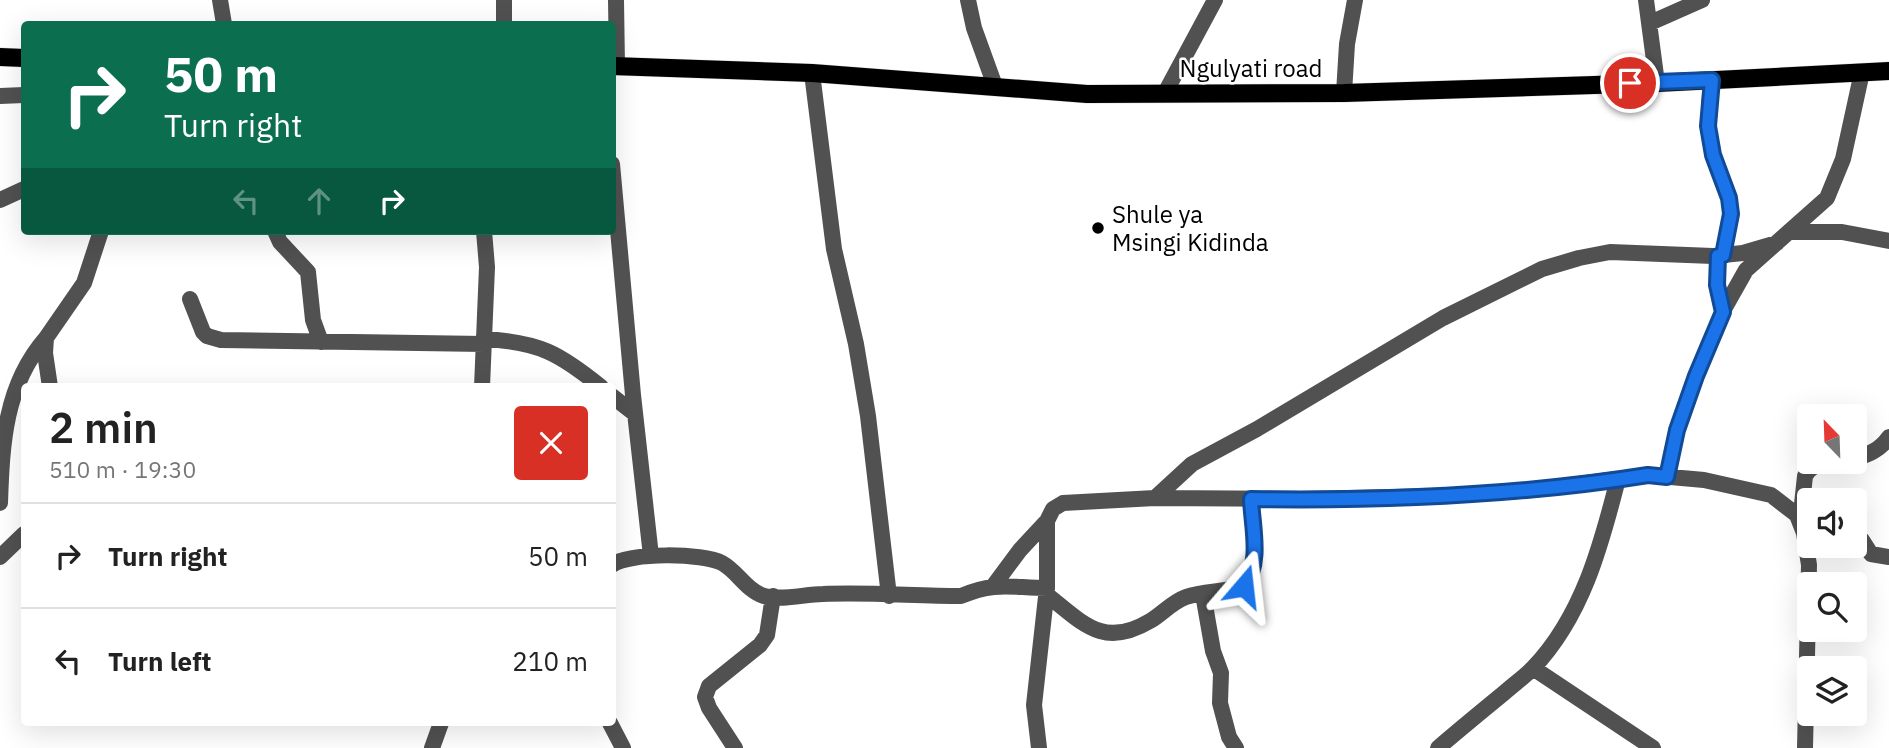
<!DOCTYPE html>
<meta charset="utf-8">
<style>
:root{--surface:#fff;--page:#f6f6f6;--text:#222;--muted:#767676;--line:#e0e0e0}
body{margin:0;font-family:"IBM Plex Sans",sans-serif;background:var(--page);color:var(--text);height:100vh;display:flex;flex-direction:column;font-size:26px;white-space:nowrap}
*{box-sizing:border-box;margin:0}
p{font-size:23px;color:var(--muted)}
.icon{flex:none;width:38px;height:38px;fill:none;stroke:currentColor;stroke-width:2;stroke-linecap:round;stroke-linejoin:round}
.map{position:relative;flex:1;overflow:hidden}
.sheet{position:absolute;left:21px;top:383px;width:595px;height:343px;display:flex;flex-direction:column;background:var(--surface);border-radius:7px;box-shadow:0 7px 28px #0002}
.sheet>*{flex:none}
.top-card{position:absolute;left:21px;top:21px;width:595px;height:214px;border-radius:7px;box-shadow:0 7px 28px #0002;background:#0b6e4f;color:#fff;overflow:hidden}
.needle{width:46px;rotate:337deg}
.fabs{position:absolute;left:1797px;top:404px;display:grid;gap:14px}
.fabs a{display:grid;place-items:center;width:70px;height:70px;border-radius:7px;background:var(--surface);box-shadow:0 7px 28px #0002;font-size:35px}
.pin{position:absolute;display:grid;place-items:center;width:60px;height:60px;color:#fff;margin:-30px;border:4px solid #fff;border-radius:50%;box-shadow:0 2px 7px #0007}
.me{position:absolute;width:77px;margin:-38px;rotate:17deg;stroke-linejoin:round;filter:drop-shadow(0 0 5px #0008)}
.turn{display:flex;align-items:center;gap:24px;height:147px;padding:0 28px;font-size:32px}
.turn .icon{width:91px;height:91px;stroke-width:2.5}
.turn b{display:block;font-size:49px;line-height:60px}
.lanes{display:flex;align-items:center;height:66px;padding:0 28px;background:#0003;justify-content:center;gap:35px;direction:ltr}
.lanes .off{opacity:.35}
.round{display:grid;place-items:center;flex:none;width:74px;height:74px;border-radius:7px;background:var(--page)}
.overview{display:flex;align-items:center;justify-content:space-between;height:119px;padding:0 28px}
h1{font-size:42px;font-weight:600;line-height:52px}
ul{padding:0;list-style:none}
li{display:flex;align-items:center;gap:21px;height:105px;padding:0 28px;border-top:2px solid var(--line)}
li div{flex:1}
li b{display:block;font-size:26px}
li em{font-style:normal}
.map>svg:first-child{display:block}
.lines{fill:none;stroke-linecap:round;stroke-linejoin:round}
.major-casing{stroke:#dbdbdb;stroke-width:19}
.minor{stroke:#515151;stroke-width:16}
.major{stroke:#000;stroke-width:18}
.route-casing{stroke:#114b97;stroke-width:18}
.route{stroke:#1a73e8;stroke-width:12}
.poi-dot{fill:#000;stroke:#fff;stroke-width:2.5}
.labels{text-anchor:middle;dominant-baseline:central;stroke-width:5;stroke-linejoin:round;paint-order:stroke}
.street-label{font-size:24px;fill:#000;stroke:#fff}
.poi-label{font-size:24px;fill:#000;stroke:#fff;text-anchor:start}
</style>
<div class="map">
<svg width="1889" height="748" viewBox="0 0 1889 748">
<rect width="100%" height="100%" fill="#fff"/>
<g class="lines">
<g class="major-casing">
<path id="major" d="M 0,57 L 24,58
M 612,66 L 812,73 L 1087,94 L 1344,93 L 1657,83 L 1889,71"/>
</g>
<path class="minor" d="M 220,0 L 224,24
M 504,0 L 504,24
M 616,0 L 617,66
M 968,0 L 974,28 L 995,86
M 1646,0 L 1657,83
M 1650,23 L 1702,0
M 812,73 L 834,249 L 856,344 L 868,416 L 889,596
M 1711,80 L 1708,126 L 1713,155 L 1729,198 L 1731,214 L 1723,255
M 1165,93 L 1215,0
M 1344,93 L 1347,44 L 1355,0
M 0,96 L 24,95
M 612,164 L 633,395 L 651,556
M 0,200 L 24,189
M 275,231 L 280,242 L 308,272 L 313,320 L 321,342
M 1789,232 L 1842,232 L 1889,241
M 1718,256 L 1717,285 L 1723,312
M 190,299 L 203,332 L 207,336 L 221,340 L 484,344
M 484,339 C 539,342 559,353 601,387
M 50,387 L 45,353 L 46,338 L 84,283 L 101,231
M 482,387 L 487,267 L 484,231
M 612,396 L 635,414
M 1855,459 C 1869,454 1880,450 1889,437
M 1667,477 L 1677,431 L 1696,376 L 1724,309 L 1746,270 L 1827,198 L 1843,159 L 1862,72
M 1155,498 L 1192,464 L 1257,429 L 1443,318 L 1542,269 L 1579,258 L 1610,252 L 1713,256 L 1743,253 L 1777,243
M 0,503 C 2,443 5,385 46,338
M 1800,523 L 1805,476 C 1811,466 1818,464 1828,462
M 1855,535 L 1862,540 L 1871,554 L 1889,557
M 0,557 L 24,534
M 612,565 C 630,552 703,553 722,563 C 737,571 747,591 764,596 C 782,601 805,594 823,594 C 869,592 915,596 961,596 C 996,581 1012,588 1047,588
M 994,585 L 1020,550 L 1047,521
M 1046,594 C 1083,623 1103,649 1150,621 C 1162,614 1172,602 1186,597 C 1204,591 1225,592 1244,586 C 1262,563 1252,526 1251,499
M 1203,594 L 1213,651 L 1221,673 L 1220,703 L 1229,737 L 1236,748
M 1533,668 L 1653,748
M 610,723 L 623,748
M 432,748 L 441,723
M 735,748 L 709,708 L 705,697 L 709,686 L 760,645 L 767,635 L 773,596
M 1039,748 L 1034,705 L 1047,588 L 1047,521 L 1053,509 L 1063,503 L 1155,498 L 1303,499 L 1442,496 L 1533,490 L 1648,475 L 1704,480 L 1771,495 L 1797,515 L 1804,533 L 1809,565 L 1805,748
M 1438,748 C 1460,729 1482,711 1504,693 C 1513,685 1524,677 1533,668 C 1582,617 1601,546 1618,479"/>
<use href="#major" class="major"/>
</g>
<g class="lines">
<g class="route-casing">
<path id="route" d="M 1244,586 C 1262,563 1252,526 1251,499 C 1384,501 1517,496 1648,475 L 1667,477 L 1677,430 L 1696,376 L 1723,312 L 1717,285 L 1718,256 L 1723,255 L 1731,214 L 1729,198 L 1713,155 L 1708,126 L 1712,80 L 1630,83"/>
</g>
<use href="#route" class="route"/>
</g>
<circle class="poi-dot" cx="1098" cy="228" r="7"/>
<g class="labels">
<g class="street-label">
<text x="1251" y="68">Ngulyati road</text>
</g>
<g class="poi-label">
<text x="1112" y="214">Shule ya<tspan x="1112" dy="28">Msingi Kidinda</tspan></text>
</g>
</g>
</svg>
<div class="fabs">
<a><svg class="needle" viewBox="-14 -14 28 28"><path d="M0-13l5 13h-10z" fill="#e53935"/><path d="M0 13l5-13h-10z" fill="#767676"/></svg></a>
<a><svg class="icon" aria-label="sound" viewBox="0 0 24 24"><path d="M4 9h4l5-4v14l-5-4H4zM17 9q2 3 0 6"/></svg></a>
<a><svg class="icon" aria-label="search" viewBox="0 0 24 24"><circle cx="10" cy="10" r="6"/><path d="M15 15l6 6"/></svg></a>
<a><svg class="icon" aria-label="layers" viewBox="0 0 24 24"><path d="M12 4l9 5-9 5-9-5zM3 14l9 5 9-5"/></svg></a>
</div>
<div class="pin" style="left:1630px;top:83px;background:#d93025"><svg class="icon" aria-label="arrive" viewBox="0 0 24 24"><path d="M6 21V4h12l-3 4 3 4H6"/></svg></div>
<svg class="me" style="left:1244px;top:586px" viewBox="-20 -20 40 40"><path d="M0-17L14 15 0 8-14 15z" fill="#1a73e8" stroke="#fff" stroke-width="4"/></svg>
<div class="top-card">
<div class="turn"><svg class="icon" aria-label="right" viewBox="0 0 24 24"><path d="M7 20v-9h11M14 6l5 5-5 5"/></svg><div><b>50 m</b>Turn right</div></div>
<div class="lanes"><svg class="icon off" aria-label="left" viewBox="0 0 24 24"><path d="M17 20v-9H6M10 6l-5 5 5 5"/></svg><svg class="icon off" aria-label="ahead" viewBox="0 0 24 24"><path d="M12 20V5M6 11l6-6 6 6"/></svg><svg class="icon" aria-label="right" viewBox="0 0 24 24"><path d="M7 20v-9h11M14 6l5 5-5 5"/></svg></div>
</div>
<section class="sheet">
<div class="overview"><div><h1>2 min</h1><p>510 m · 19:30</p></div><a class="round" style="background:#d93025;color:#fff"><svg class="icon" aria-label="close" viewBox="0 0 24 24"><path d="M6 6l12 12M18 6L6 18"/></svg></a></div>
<ul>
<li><svg class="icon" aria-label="right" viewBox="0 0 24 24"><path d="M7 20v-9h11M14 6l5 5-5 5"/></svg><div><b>Turn right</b></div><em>50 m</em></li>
<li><svg class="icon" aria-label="left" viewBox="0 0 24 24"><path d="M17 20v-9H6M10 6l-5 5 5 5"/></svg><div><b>Turn left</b></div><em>210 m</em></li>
</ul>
</section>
</div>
